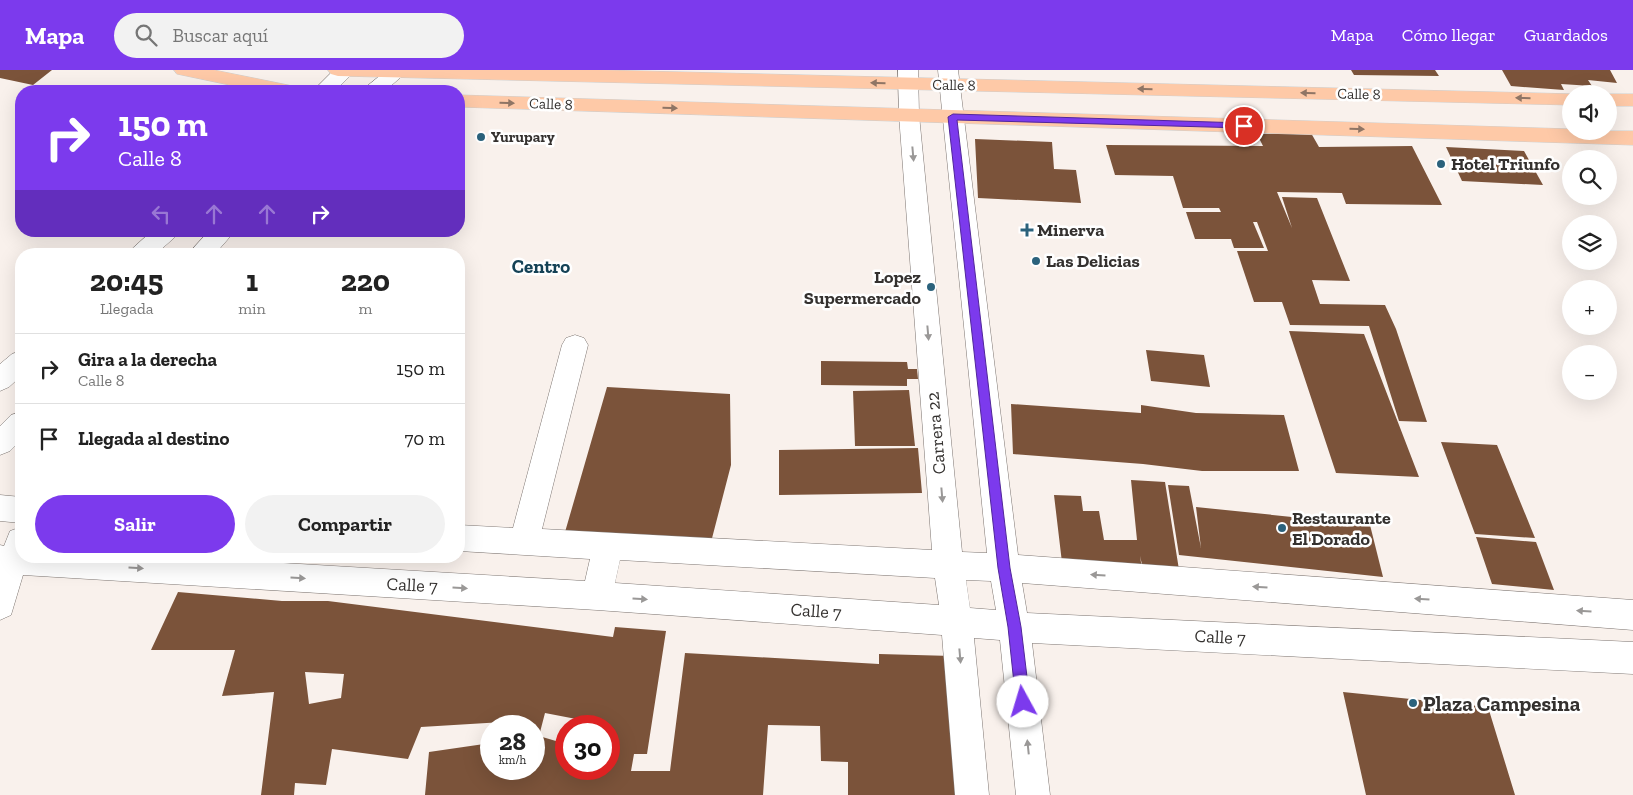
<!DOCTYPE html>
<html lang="es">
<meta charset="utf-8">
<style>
:root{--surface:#fff;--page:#f2f2f2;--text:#222;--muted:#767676;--line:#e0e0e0;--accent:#7c3aed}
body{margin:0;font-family:"Zilla Slab",serif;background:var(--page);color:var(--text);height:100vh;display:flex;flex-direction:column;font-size:19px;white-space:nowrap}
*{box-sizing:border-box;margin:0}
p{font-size:16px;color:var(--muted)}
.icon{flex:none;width:28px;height:28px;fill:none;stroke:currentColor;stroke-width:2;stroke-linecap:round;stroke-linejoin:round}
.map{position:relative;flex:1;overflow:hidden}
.drawer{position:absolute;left:15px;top:178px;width:450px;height:315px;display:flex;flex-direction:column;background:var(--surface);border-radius:20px;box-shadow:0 5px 20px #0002}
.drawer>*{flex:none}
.banner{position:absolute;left:15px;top:15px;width:450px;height:152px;border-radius:20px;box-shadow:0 5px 20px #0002;background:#7c3aed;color:#fff;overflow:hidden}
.controls{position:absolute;left:1562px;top:15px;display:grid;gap:10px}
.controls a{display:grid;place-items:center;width:55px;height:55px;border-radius:50%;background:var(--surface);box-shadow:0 5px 20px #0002;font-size:25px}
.speed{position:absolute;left:480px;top:645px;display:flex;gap:10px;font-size:25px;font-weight:700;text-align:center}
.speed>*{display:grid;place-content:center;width:65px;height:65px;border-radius:50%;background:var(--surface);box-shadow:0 5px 20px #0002;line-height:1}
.speed small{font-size:12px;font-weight:400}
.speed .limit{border:8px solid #d22;background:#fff;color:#111}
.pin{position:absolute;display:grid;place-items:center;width:42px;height:42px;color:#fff;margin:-21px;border:2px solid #fff;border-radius:50%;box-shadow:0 1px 5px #0007}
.me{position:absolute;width:55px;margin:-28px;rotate:354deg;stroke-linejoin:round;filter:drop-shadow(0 0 4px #0008)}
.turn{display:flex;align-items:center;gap:18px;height:105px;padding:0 20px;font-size:22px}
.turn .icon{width:65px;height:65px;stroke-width:2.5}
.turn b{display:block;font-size:35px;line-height:42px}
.lanes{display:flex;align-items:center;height:48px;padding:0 20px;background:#0003;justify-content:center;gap:25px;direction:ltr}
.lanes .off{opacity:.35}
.eta{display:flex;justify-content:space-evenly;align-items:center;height:85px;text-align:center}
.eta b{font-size:30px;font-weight:800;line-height:35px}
.button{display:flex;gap:10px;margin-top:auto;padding:10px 20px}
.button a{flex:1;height:58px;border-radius:30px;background:var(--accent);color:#fff;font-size:20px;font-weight:800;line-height:58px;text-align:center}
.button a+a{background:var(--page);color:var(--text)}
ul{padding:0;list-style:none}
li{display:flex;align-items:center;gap:15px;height:70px;padding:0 20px;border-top:1px solid var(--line)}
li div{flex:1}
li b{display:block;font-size:19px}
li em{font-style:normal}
header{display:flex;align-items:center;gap:30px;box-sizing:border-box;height:70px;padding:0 25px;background:var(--accent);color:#fff}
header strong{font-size:24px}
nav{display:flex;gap:28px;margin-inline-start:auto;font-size:18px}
.search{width:350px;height:45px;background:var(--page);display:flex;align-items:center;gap:12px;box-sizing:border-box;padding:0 18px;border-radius:28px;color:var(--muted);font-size:19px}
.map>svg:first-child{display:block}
.building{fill:#7b533a;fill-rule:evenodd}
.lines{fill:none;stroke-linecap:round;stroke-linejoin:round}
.minor-casing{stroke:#7d7571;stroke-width:1}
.major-casing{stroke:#cececd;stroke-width:1}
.minor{fill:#fff;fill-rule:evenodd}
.major{fill:#fec9a7;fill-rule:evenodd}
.oneway{fill:#8f7565}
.oneway2{fill:#9a9897}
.route{fill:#7c3aed;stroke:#51269a}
.poi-dot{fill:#2b627c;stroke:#fff;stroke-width:2}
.labels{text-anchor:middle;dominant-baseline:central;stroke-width:5;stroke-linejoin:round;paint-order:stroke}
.far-street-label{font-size:15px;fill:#34312f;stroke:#fff}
.far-poi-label{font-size:15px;font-weight:bold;fill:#34312f;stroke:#fff;text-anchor:start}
.poi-label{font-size:18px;font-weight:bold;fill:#34312f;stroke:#fff;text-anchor:start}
.street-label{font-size:18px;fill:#34312f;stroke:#fff}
.neighbourhood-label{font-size:19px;font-weight:bold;fill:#154256;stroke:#fff}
.near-poi-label{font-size:21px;font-weight:bold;fill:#34312f;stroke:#fff;text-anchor:start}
</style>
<header>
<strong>Mapa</strong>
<div class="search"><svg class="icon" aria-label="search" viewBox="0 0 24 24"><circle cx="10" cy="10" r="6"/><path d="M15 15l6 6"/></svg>Buscar aquí</div>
<nav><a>Mapa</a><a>Cómo llegar</a><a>Guardados</a></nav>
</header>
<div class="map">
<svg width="1633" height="725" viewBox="0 0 1633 725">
<rect width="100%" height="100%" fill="#f9f1ec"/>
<path class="building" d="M 0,0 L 52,0 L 33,15 L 0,8 Z
M 1351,0 L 1435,0 L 1439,6 L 1354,5 Z
M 1502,0 L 1610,0 L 1617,13 L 1588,10 L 1592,16 L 1561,14 L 1564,20 L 1511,16 Z
M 1311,63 L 1319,77 L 1412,76 L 1442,135 L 1346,134 L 1342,123 L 1277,122 L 1292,158 L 1282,127 L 1317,128 L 1350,211 L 1312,210 L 1320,234 L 1385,235 L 1396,259 L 1427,352 L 1399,351 L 1369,256 L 1290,255 L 1282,232 L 1254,232 L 1237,181 L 1268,181 L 1257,152 L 1253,152 L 1264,178 L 1234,178 L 1231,169 L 1195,169 L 1186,142 L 1221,142 L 1219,138 L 1183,138 L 1173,106 L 1115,105 L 1106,75 L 1263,76 L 1257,64 Z
M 975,69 L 1052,72 L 1054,99 L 1076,100 L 1081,133 L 978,128 Z
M 1446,77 L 1524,81 L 1543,115 L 1462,111 Z
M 1289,261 L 1364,264 L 1419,407 L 1336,403 Z
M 1146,280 L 1204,285 L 1210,317 L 1151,311 Z
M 821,291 L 907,292 L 908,299 L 917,299 L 918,309 L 907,309 L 907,316 L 821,315 Z
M 607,317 L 730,324 L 731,395 L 710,476 L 563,469 Z
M 909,320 L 915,376 L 855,376 L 853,321 Z
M 1011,334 L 1141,343 L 1141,335 L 1196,343 L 1284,345 L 1299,401 L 1202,401 L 1143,394 L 1013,384 Z
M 1441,372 L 1497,375 L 1535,468 L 1475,464 Z
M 918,378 L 922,423 L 779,425 L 779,380 Z
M 1131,410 L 1165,412 L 1180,506 L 1144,503 L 1140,486 L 1143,505 L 1063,501 L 1054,425 L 1081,426 L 1083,441 L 1099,441 L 1104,470 L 1137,470 Z
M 1168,415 L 1189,416 L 1201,478 L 1196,437 L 1370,455 L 1383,507 L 1179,485 Z
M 1476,467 L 1536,472 L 1554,520 L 1492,514 Z
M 178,522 L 282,531 L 328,531 L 613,567 L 615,557 L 666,561 L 647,684 L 634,684 L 631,701 L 670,701 L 685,583 L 879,594 L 879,584 L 952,586 L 958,725 L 848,725 L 848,692 L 821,691 L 820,656 L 768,655 L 763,725 L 425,725 L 429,682 L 491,673 L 491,699 L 534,699 L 534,656 L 503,656 L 503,652 L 421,657 L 408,689 L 332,679 L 326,715 L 295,713 L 294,725 L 261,725 L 274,622 L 222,626 L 235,580 L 151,580 ZM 305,602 L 344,604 L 341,628 L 309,634 ZM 545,643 L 597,653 L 596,656 L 609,656 L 609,699 L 601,700 L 566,699 L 566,674 L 539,666 Z
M 1343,622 L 1488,637 L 1515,725 L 1366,725 Z"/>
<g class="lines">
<g class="minor-casing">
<path id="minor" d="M 334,0 L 356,0 L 335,21 L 313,21 Z
M 387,0 L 409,0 L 385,21 L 363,21 L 366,17 Z
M 898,0 L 918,0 L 919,45 L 962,482 L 987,483 L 938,0 L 958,0 L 1018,485 L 1633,530 L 1633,560 L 1022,513 L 1027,543 L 1633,572 L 1633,604 L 1032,573 L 1050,725 L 1016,725 L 1000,570 L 974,568 L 989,725 L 955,725 L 942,565 L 597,540 L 23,505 L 11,545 L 0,550 L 0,475 L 4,476 L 10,461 L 21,457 L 21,486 L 164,486 L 585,511 L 590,489 L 459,481 L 459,455 L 513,458 L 562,275 L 566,268 L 575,265 L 584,268 L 588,275 L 542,459 L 932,480 L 899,45 ZM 620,490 L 935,508 L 939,535 L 615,513 ZM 966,510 L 991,511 L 996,540 L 970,538 Z
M 152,161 L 179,161 L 175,167 L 156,184 L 129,184 L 133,178 Z
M 209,161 L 235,161 L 215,184 L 188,184 Z
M 21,281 L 21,306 L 9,317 L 0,321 L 0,294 L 12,284 Z
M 21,342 L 21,370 L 10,381 L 0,385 L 0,356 L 11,345 Z
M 0,425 L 21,427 L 21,453 L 0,451 Z"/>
</g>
<g class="major-casing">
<path id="major" d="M 174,0 L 214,0 L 288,15 L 295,17 L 298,21 L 258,21 L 177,4 Z
M 328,0 L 600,0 L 1576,24 L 1571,24 L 1571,35 L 338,6 L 331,4 Z
M 1608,24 L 1633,24 L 1633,36 L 1609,36 Z
M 459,25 L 1571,59 L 1571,61 L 1633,61 L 1633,75 L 459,37 Z"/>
</g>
<use href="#minor" class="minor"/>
<use href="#major" class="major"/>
</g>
<defs><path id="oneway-solid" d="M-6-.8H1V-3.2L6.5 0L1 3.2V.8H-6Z" transform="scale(1.25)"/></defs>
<g class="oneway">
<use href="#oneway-solid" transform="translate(878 13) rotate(-179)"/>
<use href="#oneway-solid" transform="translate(1145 19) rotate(-179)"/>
<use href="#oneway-solid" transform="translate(1308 23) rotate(-179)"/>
<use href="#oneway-solid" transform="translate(1523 28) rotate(-179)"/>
<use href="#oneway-solid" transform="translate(507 33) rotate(2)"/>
<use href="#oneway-solid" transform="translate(670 38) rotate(2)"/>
<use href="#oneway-solid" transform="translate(1357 59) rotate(2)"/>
</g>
<g class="oneway2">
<use href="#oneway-solid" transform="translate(913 84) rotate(85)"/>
<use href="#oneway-solid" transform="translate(928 263) rotate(85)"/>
<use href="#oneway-solid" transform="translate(942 425) rotate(85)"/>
<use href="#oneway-solid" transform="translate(136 498) rotate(3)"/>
<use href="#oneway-solid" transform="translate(1098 505) rotate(-176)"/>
<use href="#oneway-solid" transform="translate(298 508) rotate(3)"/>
<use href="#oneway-solid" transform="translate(1260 517) rotate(-176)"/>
<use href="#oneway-solid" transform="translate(460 518) rotate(3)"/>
<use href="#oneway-solid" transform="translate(640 529) rotate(4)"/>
<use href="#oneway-solid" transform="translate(1422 529) rotate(-176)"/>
<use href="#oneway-solid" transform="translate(1584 541) rotate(-176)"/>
<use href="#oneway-solid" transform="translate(960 586) rotate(85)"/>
<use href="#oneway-solid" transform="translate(1028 677) rotate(-96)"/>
</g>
<path class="route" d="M 953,44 L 1244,53 L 1249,56 L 1244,58 L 957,50 L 1010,498 L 1021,557 L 1030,632 L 1028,636 L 1023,638 L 1018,636 L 1016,632 L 1008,557 L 998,498 L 948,47 Z"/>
<g class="poi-dot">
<circle cx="481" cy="67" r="5"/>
<circle cx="1441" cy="94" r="5"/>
<path d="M1024.5 152.5h5v5h5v5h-5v5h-5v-5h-5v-5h5z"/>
<circle cx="1036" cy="191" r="5"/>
<circle cx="931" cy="217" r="5"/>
<circle cx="1282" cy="458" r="5"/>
<circle cx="1413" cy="633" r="5"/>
</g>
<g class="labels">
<g class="far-street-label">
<text transform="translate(954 15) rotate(1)">Calle 8</text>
<text transform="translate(1359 24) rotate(1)">Calle 8</text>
<text transform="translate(551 34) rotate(2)">Calle 8</text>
</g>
<g class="far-poi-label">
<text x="491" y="67">Yurupary</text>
</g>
<g class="poi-label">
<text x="1451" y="94">Hotel Triunfo</text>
<text x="1037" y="160">Minerva</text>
<text x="1046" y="191">Las Delicias</text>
<text x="921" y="207" text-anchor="end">Lopez<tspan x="921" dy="21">Supermercado</tspan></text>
<text x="1292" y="448">Restaurante<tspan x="1292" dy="21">El Dorado</tspan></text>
</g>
<g class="street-label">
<text transform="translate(936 363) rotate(-95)">Carrera 22</text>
<text transform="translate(412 515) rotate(3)">Calle 7</text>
<text transform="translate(816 541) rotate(4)">Calle 7</text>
<text transform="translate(1220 567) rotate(3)">Calle 7</text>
</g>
<g class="neighbourhood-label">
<text x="541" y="196">Centro</text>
</g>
<g class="near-poi-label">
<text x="1423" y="633">Plaza Campesina</text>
</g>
</g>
</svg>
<div class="controls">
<a><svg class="icon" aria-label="sound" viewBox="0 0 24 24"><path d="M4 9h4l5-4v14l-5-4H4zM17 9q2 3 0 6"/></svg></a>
<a><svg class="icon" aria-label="search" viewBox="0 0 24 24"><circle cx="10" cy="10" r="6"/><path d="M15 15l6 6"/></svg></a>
<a><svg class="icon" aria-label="layers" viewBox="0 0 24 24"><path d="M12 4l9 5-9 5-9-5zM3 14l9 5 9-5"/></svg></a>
<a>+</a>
<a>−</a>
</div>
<div class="speed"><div>28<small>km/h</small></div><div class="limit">30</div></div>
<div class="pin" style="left:1244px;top:56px;background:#d93025"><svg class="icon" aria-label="arrive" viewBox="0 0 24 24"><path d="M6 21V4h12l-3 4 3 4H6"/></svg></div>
<svg class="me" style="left:1023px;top:632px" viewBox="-20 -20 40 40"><circle r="19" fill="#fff"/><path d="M0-13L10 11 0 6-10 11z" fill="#7c3aed"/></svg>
<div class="banner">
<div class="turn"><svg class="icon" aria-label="right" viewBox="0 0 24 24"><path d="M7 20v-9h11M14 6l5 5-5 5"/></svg><div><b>150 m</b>Calle 8</div></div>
<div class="lanes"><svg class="icon off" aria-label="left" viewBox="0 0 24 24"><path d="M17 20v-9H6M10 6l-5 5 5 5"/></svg><svg class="icon off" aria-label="ahead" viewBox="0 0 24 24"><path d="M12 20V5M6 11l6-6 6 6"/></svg><svg class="icon off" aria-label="ahead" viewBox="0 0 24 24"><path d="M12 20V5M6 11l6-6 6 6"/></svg><svg class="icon" aria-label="right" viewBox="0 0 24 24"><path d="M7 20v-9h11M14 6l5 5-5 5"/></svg></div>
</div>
<section class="drawer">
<div class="eta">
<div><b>20:45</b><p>Llegada</p></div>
<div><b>1</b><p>min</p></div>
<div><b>220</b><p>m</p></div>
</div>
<ul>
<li><svg class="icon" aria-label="right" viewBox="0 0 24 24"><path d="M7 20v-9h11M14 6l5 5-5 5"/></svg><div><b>Gira a la derecha</b><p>Calle 8</p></div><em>150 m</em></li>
<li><svg class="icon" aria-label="arrive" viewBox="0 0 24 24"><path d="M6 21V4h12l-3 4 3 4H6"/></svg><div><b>Llegada al destino</b></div><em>70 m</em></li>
</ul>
<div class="button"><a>Salir</a><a>Compartir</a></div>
</section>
</div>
